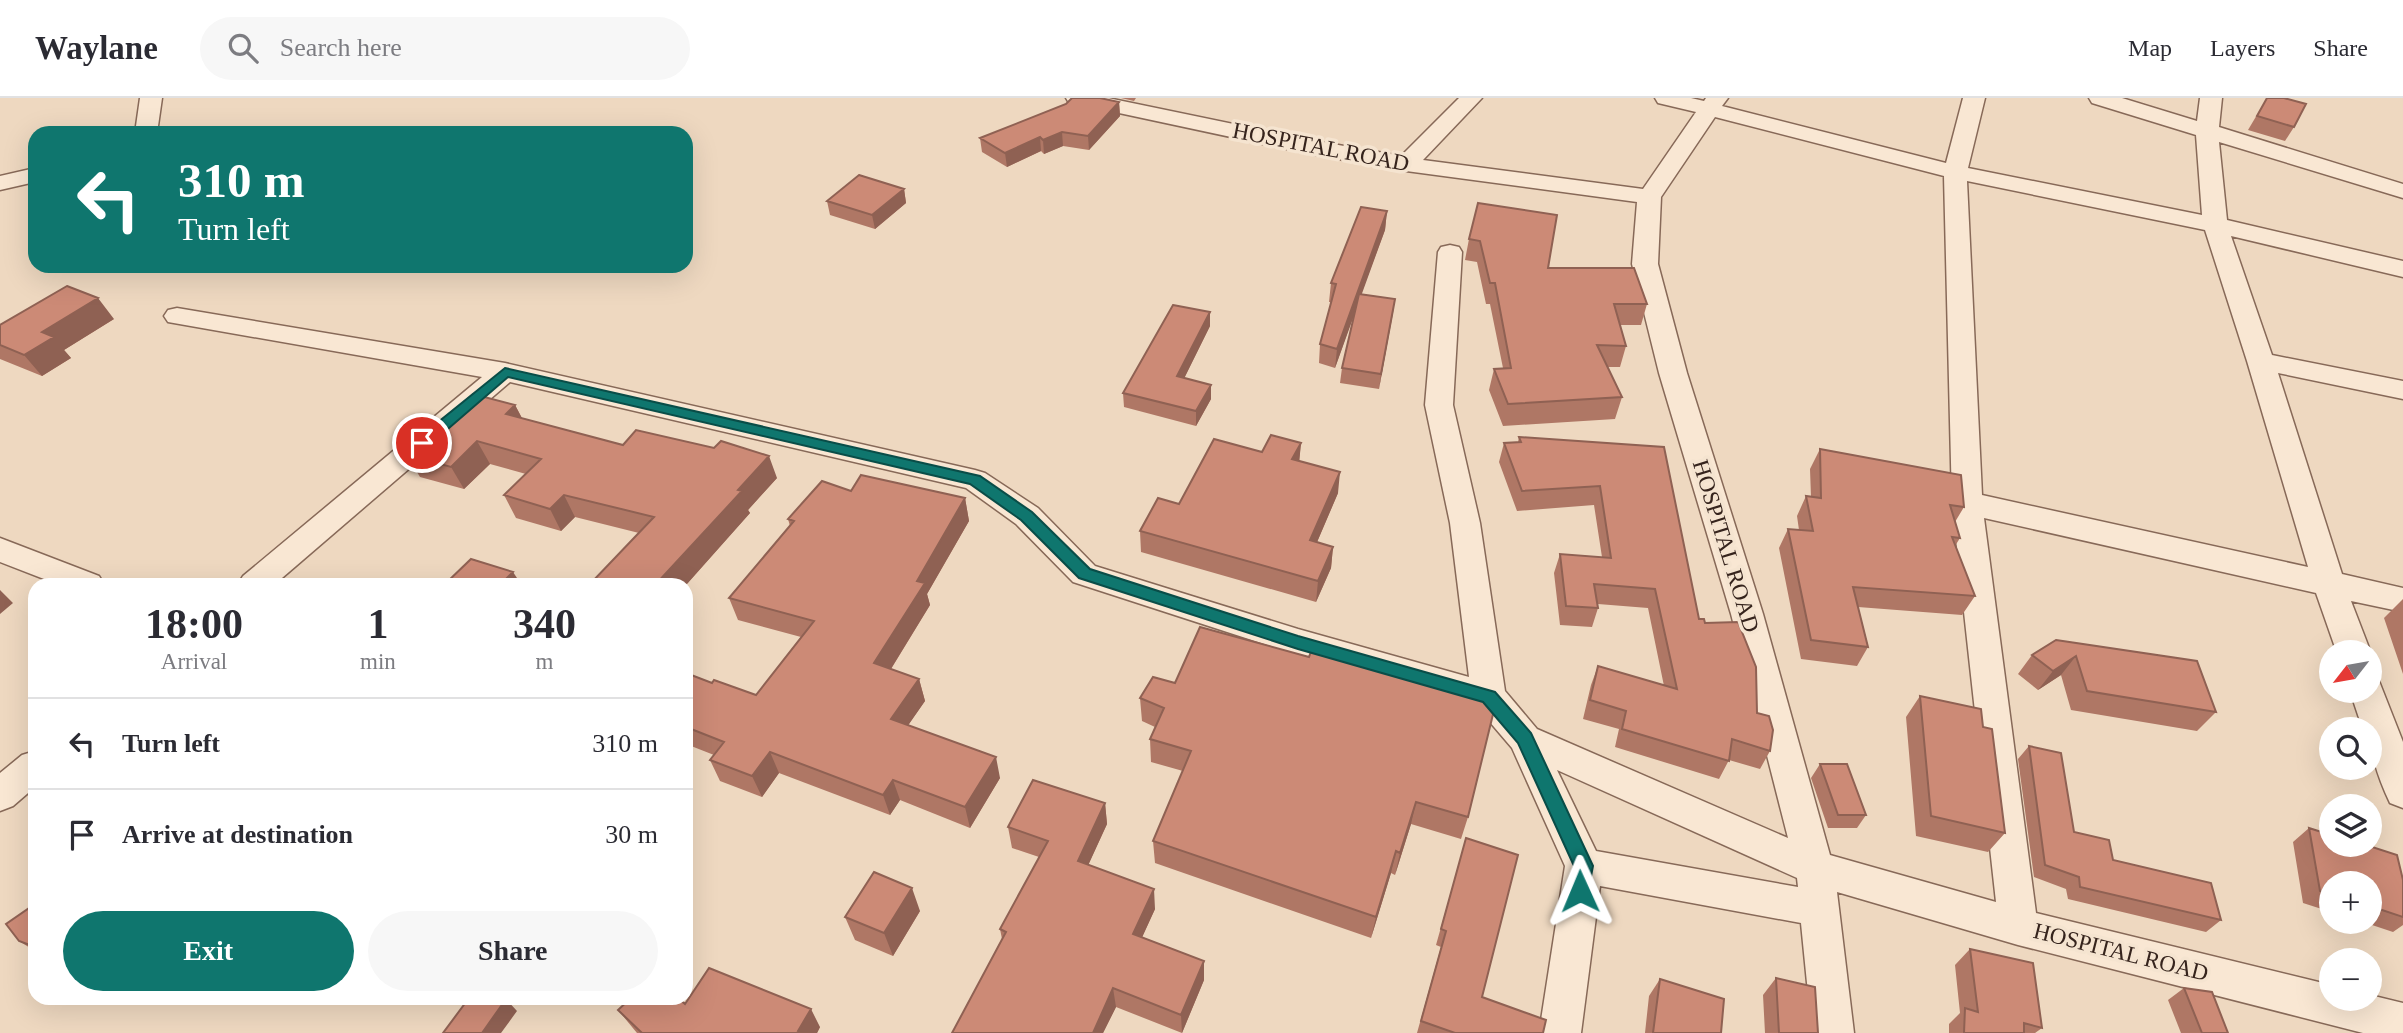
<!DOCTYPE html>
<meta charset="utf-8">
<style>
:root{--surface:#fff;--page:#f7f7f7;--text:#2b2b33;--muted:#7c7c81;--line:#e1e1e2;--accent:#0f766e}
body{margin:0;font-family:"Times New Roman",serif;background:var(--page);color:var(--text);height:100vh;display:flex;flex-direction:column;font-size:26px;white-space:nowrap}
*{box-sizing:border-box;margin:0}
p{font-size:23px;color:var(--muted)}
.icon{flex:none;width:38px;height:38px;fill:none;stroke:currentColor;stroke-width:2;stroke-linecap:round;stroke-linejoin:round}
.map{position:relative;flex:1;overflow:hidden}
.sheet{position:absolute;left:28px;top:480px;width:665px;height:427px;display:flex;flex-direction:column;background:var(--surface);border-radius:21px;box-shadow:0 7px 28px #0002}
.sheet>*{flex:none}
.top-card{position:absolute;left:28px;top:28px;width:665px;height:147px;border-radius:21px;box-shadow:0 7px 28px #0002;background:#0f766e;color:#fff;overflow:hidden}
.needle{width:46px;rotate:239deg}
.fabs{position:absolute;left:2319px;top:542px;display:grid;gap:14px}
.fabs a{display:grid;place-items:center;width:63px;height:63px;border-radius:50%;background:var(--surface);box-shadow:0 7px 28px #0002;font-size:35px}
.pin{position:absolute;display:grid;place-items:center;width:60px;height:60px;color:#fff;margin:-30px;border:4px solid #fff;border-radius:50%;box-shadow:0 2px 7px #0007}
.me{position:absolute;width:77px;margin:-38px;rotate:359deg;stroke-linejoin:round;filter:drop-shadow(0 0 5px #0008)}
.turn{display:flex;align-items:center;gap:24px;height:147px;padding:0 35px;font-size:32px}
.turn .icon{width:91px;height:91px;stroke-width:2.5}
.turn b{display:block;font-size:49px;line-height:60px}
.eta{display:flex;justify-content:space-evenly;align-items:center;height:119px;text-align:center}
.eta b{font-size:42px;font-weight:600;line-height:49px}
.primary-button{display:flex;gap:14px;margin-top:auto;padding:14px 35px}
.primary-button a{flex:1;height:80px;border-radius:42px;background:var(--accent);color:#fff;font-size:28px;font-weight:600;line-height:80px;text-align:center}
.primary-button a+a{background:var(--page);color:var(--text)}
ul{padding:0;list-style:none}
li{display:flex;align-items:center;gap:21px;height:91px;padding:0 35px;border-top:2px solid var(--line)}
li div{flex:1}
li b{display:block;font-size:26px}
li em{font-style:normal}
header{display:flex;align-items:center;gap:42px;box-sizing:border-box;height:98px;padding:0 35px;background:var(--surface);border-bottom:2px solid var(--line)}
header strong{font-size:33px}
nav{display:flex;gap:38px;margin-inline-start:auto;font-size:24px}
.search{width:490px;height:63px;background:var(--page);display:flex;align-items:center;gap:18px;box-sizing:border-box;padding:0 24px;border-radius:38px;color:var(--muted);font-size:26px}
.map>svg:first-child{display:block}
.lines{fill:none;stroke-linecap:round;stroke-linejoin:round}
.street-casing{stroke:#876958;stroke-width:3}
.street{fill:#f9e7d3;fill-rule:evenodd}
.wall{fill:#af7765}
.shaded-wall{fill:#8f6153}
.building{fill:#cc8a76;stroke:#8f6153;stroke-width:2}
.route{fill:#0f766e;stroke:#0a4d48;stroke-width:2}
.labels{text-anchor:middle;dominant-baseline:central;stroke-width:7;stroke-linejoin:round;paint-order:stroke}
.street-label{font-size:23px;fill:#36241d;stroke:#f5e4d0}
</style>
<header>
<strong>Waylane</strong>
<div class="search"><svg class="icon" aria-label="search" viewBox="0 0 24 24"><circle cx="10" cy="10" r="6"/><path d="M15 15l6 6"/></svg>Search here</div>
<nav><a>Map</a><a>Layers</a><a>Share</a></nav>
</header>
<div class="map">
<svg width="2403" height="935" viewBox="0 0 2403 935">
<rect width="100%" height="100%" fill="#eed8c0"/>
<g class="lines">
<g class="street-casing">
<path id="street" d="M 140,0 L 162,0 L 157,35 L 135,35 Z
M 1066,0 L 1108,0 L 1310,42 L 1401,58 L 1459,0 L 1482,0 L 1423,62 L 1643,91 L 1696,14 L 1658,5 L 1655,0 L 1691,0 L 1704,3 L 1706,0 L 1728,0 L 1722,8 L 1946,65 L 1963,0 L 1985,0 L 1968,70 L 2202,117 L 2196,37 L 2092,5 L 2089,0 L 2122,0 L 2197,23 L 2200,0 L 2222,0 L 2219,29 L 2403,86 L 2403,100 L 2219,44 L 2227,122 L 2403,163 L 2403,179 L 2231,138 L 2272,257 L 2403,283 L 2403,301 L 2278,275 L 2342,476 L 2403,490 L 2403,514 L 2351,503 L 2371,555 L 2370,557 L 2370,555 L 2337,555 L 2316,495 L 1984,420 L 2036,815 L 2331,887 L 2331,901 L 2370,901 L 2370,897 L 2403,905 L 2403,935 L 2363,935 L 2018,847 L 1837,794 L 1854,935 L 1812,935 L 1801,825 L 1600,788 L 1581,935 L 1539,935 L 1565,768 L 1512,650 L 1477,609 L 1298,557 L 1073,484 L 1016,426 L 966,390 L 510,284 L 275,486 L 238,486 L 243,478 L 482,279 L 168,224 L 164,218 L 168,212 L 177,210 L 505,265 L 975,372 L 985,375 L 1038,410 L 1095,468 L 1298,531 L 1469,579 L 1450,425 L 1425,307 L 1438,154 L 1441,149 L 1450,147 L 1459,149 L 1462,154 L 1453,307 L 1480,425 L 1505,593 L 1537,631 L 1788,740 L 1731,516 L 1659,275 L 1632,166 L 1637,104 L 1406,73 L 1310,56 L 1077,6 L 1069,5 ZM 1715,19 L 1944,78 L 1952,405 L 1996,804 L 1830,757 L 1763,516 L 1687,275 L 1658,166 L 1661,99 ZM 1967,83 L 2205,132 L 2247,263 L 2308,469 L 1982,397 ZM 1557,672 L 1797,780 L 1798,789 L 1596,753 Z
M 35,70 L 35,84 L 0,92 L 0,78 Z
M 0,440 L 99,478 L 104,486 L 57,486 L 0,464 Z
M 2370,580 L 2379,583 L 2403,644 L 2403,710 L 2390,705 C 2379,682 2370,657 2370,632 L 2363,632 L 2350,593 L 2370,593 Z
M 35,653 L 35,689 L 13,708 L 0,713 L 0,675 L 22,657 Z"/>
</g>
<use href="#street" class="street"/>
</g>
<path class="wall" d="M 1121,0 L 1136,0 L 1134,3 Z
M 2267,0 L 2294,29 L 2285,43 L 2248,32 Z
M 1119,4 L 1120,18 L 1089,52 L 1063,48 L 1044,56 L 1041,53 L 1007,69 L 982,54 L 980,40 Z
M 904,91 L 906,105 L 875,131 L 830,117 L 827,103 Z
M 1478,105 L 1548,170 L 1647,206 L 1641,227 L 1620,227 L 1626,248 L 1620,269 L 1607,269 L 1622,299 L 1615,321 L 1503,328 L 1489,292 L 1494,271 L 1503,270 L 1490,206 L 1486,206 L 1477,164 L 1465,162 L 1469,141 Z
M 1387,113 L 1385,132 L 1361,196 L 1395,201 L 1379,291 L 1340,285 L 1342,270 L 1354,216 L 1335,270 L 1319,265 L 1320,246 L 1331,204 L 1329,204 L 1331,185 Z
M 1210,214 L 1210,228 L 1184,280 L 1211,287 L 1211,301 L 1196,328 L 1124,309 L 1123,295 Z
M 114,221 L 64,252 L 71,260 L 42,278 L 0,261 L 0,227 Z
M 515,307 L 522,320 L 623,347 L 777,380 L 748,412 L 750,415 L 686,487 L 590,486 L 639,435 L 575,419 L 561,433 L 516,420 L 504,397 L 526,376 L 490,366 L 464,391 L 420,379 L 407,357 Z
M 1519,339 L 1664,349 L 1699,521 L 1705,525 L 1757,615 L 1770,653 L 1760,671 L 1729,662 L 1719,681 L 1615,649 L 1619,631 L 1583,621 L 1591,587 L 1598,568 L 1664,588 L 1648,510 L 1598,506 L 1598,510 L 1592,529 L 1560,527 L 1554,475 L 1560,456 L 1602,459 L 1594,407 L 1517,413 L 1499,364 L 1504,345 L 1518,344 Z
M 1301,345 L 1299,363 L 1338,395 L 1317,444 L 1333,449 L 1331,470 L 1316,504 L 1141,454 L 1140,433 L 1179,406 L 1262,354 Z
M 1820,351 L 1964,409 L 1955,424 L 1960,440 L 1955,448 L 1975,498 L 1962,517 L 1858,509 L 1868,549 L 1857,568 L 1801,561 L 1779,450 L 1788,431 L 1799,432 L 1797,418 L 1806,398 L 1811,399 L 1810,371 Z
M 851,393 L 965,400 L 969,423 L 927,496 L 930,507 L 891,571 L 919,581 L 925,603 L 908,627 L 1000,680 L 970,730 L 900,702 L 890,717 L 779,675 L 762,699 L 720,683 L 710,662 L 714,657 L 686,646 L 686,575 L 712,585 L 756,597 L 801,539 L 738,522 L 729,500 L 790,428 L 788,421 Z
M 2403,501 L 2403,576 L 2384,520 Z
M 2056,542 L 2216,614 L 2197,633 L 2071,612 L 2061,577 L 2038,592 L 2018,576 L 2032,557 Z
M 1920,598 L 1983,629 L 2005,735 L 1988,754 L 1916,738 L 1906,619 Z
M 1140,600 L 1468,719 L 1461,741 L 1411,726 L 1395,777 L 1391,775 L 1371,840 L 1155,765 L 1153,743 L 1183,673 L 1151,664 L 1150,641 L 1155,629 L 1142,623 Z
M 2029,648 L 2074,734 L 2113,762 L 2221,822 L 2206,834 L 2068,801 L 2066,791 L 2034,779 L 2018,661 Z
M 1820,666 L 1866,717 L 1857,730 L 1828,730 L 1811,680 Z
M 1105,705 L 1107,726 L 1088,767 L 1155,811 L 1142,839 L 1204,863 L 1204,882 L 1182,935 L 1116,909 L 1103,935 L 952,935 L 1002,841 L 1000,831 L 1039,759 L 1012,750 L 1008,729 Z
M 2309,730 L 2403,782 L 2403,827 L 2393,834 L 2363,824 L 2370,824 L 2370,786 L 2331,786 L 2331,814 L 2303,805 L 2293,744 Z
M 1466,740 L 1482,899 L 1543,935 L 1417,935 L 1441,849 L 1436,847 Z
M 35,806 L 35,853 L 19,843 Z
M 920,813 L 893,858 L 855,842 L 845,819 Z
M 1970,851 L 2042,930 L 2035,935 L 1949,935 L 1949,926 L 1960,915 L 1955,867 Z
M 1776,880 L 1818,935 L 1765,935 L 1763,897 Z
M 1660,881 L 1721,935 L 1645,935 L 1649,898 Z
M 2184,890 L 2228,935 L 2181,935 L 2168,902 Z
M 685,906 L 820,929 L 817,935 L 637,935 L 618,912 Z"/>
<path class="shaded-wall" d="M 1119,4 L 1120,18 L 1089,52 L 1088,38 Z
M 1062,34 L 1063,48 L 1044,56 L 1043,42 Z
M 1040,39 L 1041,53 L 1007,69 L 1005,55 Z
M 904,91 L 906,105 L 875,131 L 872,117 Z
M 1387,113 L 1385,132 L 1335,270 L 1337,251 Z
M 98,200 L 114,221 L 64,252 L 71,260 L 42,278 L 24,257 L 42,234 Z
M 1395,201 L 1393,215 L 1379,291 L 1381,276 Z
M 1210,214 L 1210,228 L 1178,293 L 1177,278 Z
M 1211,287 L 1211,301 L 1196,328 L 1196,313 Z
M 515,307 L 527,330 L 506,316 Z
M 477,343 L 490,366 L 464,391 L 451,369 Z
M 1301,345 L 1299,366 L 1292,361 Z
M 769,358 L 777,380 L 748,412 L 750,415 L 686,487 L 656,486 L 738,392 Z
M 1340,374 L 1338,395 L 1309,463 L 1310,442 Z
M 564,397 L 575,419 L 561,433 L 550,411 Z
M 965,400 L 969,423 L 927,496 L 930,507 L 881,587 L 874,565 L 917,483 Z
M 1333,449 L 1331,470 L 1316,504 L 1318,483 Z
M 513,474 L 521,486 L 501,486 Z
M 0,492 L 13,505 L 0,516 Z
M 2076,558 L 2061,577 L 2038,592 L 2053,573 Z
M 919,581 L 925,603 L 898,642 L 891,621 Z
M 770,654 L 779,675 L 762,699 L 752,678 Z
M 996,659 L 1000,680 L 970,730 L 965,709 Z
M 893,682 L 900,702 L 890,717 L 883,697 Z
M 1416,704 L 1411,726 L 1395,777 L 1400,755 Z
M 1105,705 L 1107,726 L 1081,783 L 1078,763 Z
M 1396,753 L 1391,775 L 1371,840 L 1376,819 Z
M 912,790 L 920,813 L 893,858 L 884,835 Z
M 1154,791 L 1155,811 L 1135,855 L 1133,836 Z
M 1204,863 L 1204,882 L 1182,935 L 1181,917 Z
M 1113,890 L 1116,909 L 1103,935 L 1093,935 Z
M 506,901 L 517,913 L 501,935 L 482,935 Z
M 811,911 L 820,929 L 817,935 L 799,935 L 798,933 Z"/>
<path class="building" d="M 1072,0 L 1100,0 L 1119,4 L 1088,38 L 1062,34 L 1043,42 L 1040,39 L 1005,55 L 980,40 L 1066,6 Z
M 2267,0 L 2284,0 L 2306,6 L 2294,29 L 2257,18 Z
M 859,77 L 904,91 L 872,117 L 827,103 Z
M 1478,105 L 1557,117 L 1548,170 L 1634,170 L 1647,206 L 1614,206 L 1626,248 L 1597,247 L 1622,299 L 1508,306 L 1494,271 L 1511,270 L 1495,185 L 1490,185 L 1480,143 L 1469,141 Z
M 1361,109 L 1387,113 L 1337,251 L 1320,246 L 1336,186 L 1331,185 Z
M 67,188 L 98,200 L 42,234 L 54,239 L 24,257 L 0,247 L 0,227 Z
M 1359,196 L 1395,201 L 1381,276 L 1342,270 Z
M 1173,207 L 1210,214 L 1177,278 L 1211,287 L 1196,313 L 1123,295 Z
M 473,296 L 515,307 L 506,316 L 623,347 L 636,332 L 714,350 L 721,343 L 769,358 L 738,392 L 742,393 L 656,486 L 590,486 L 654,419 L 564,397 L 550,411 L 504,397 L 541,361 L 477,343 L 451,369 L 407,357 Z
M 1271,337 L 1301,345 L 1292,361 L 1340,374 L 1310,442 L 1333,449 L 1318,483 L 1140,433 L 1158,400 L 1179,406 L 1214,341 L 1262,354 Z
M 1519,339 L 1664,349 L 1699,521 L 1704,521 L 1705,525 L 1738,524 L 1756,569 L 1757,615 L 1769,618 L 1773,632 L 1770,653 L 1732,641 L 1729,663 L 1622,631 L 1626,613 L 1590,602 L 1598,568 L 1677,591 L 1655,491 L 1594,486 L 1598,510 L 1566,508 L 1560,456 L 1611,460 L 1600,388 L 1522,393 L 1504,345 L 1521,344 Z
M 1820,351 L 1961,377 L 1964,409 L 1950,407 L 1960,440 L 1952,439 L 1975,498 L 1853,489 L 1868,549 L 1811,542 L 1788,431 L 1813,433 L 1806,398 L 1821,400 Z
M 861,377 L 965,400 L 917,483 L 925,485 L 874,565 L 919,581 L 891,621 L 996,659 L 965,709 L 893,682 L 883,697 L 770,654 L 752,678 L 710,662 L 724,644 L 686,629 L 686,575 L 712,585 L 714,582 L 756,597 L 814,523 L 729,500 L 794,423 L 788,421 L 822,383 L 851,393 Z
M 471,461 L 513,474 L 501,486 L 445,486 Z
M 1200,529 L 1309,559 L 1312,551 L 1493,601 L 1496,604 L 1468,719 L 1416,704 L 1400,755 L 1396,753 L 1376,819 L 1153,743 L 1191,653 L 1150,641 L 1164,610 L 1140,600 L 1153,579 L 1175,585 Z
M 2056,542 L 2197,563 L 2216,614 L 2087,593 L 2076,558 L 2053,573 L 2032,557 Z
M 1920,598 L 1981,611 L 1983,629 L 1992,631 L 2005,735 L 1931,718 Z
M 2029,648 L 2061,655 L 2074,734 L 2109,742 L 2113,762 L 2211,785 L 2221,822 L 2080,789 L 2079,779 L 2045,767 Z
M 1820,666 L 1847,666 L 1866,717 L 1838,717 Z
M 1033,682 L 1105,705 L 1078,763 L 1154,791 L 1133,836 L 1204,863 L 1181,917 L 1113,890 L 1093,935 L 952,935 L 1006,834 L 1000,831 L 1048,743 L 1008,729 Z
M 2309,730 L 2331,737 L 2331,747 L 2366,747 L 2397,757 L 2403,782 L 2403,819 L 2370,808 L 2370,786 L 2331,786 L 2331,796 L 2320,793 Z
M 1466,740 L 1518,757 L 1482,899 L 1546,922 L 1543,935 L 1455,935 L 1421,923 L 1446,833 L 1441,831 Z
M 874,774 L 912,790 L 884,835 L 845,819 Z
M 35,806 L 35,849 L 19,843 L 6,826 Z
M 1970,851 L 2033,865 L 2042,930 L 2024,925 L 2024,935 L 1964,935 L 1965,910 L 1978,914 Z
M 709,870 L 811,911 L 798,933 L 803,935 L 642,935 L 618,912 L 631,900 L 678,900 L 685,906 Z
M 1776,880 L 1815,889 L 1818,935 L 1779,935 Z
M 1660,881 L 1724,901 L 1721,935 L 1653,935 Z
M 2184,890 L 2212,894 L 2228,935 L 2202,935 Z
M 469,900 L 503,900 L 506,901 L 482,935 L 443,935 Z"/>
<path class="route" d="M 505,270 L 980,378 L 1032,414 L 1090,471 L 1298,538 L 1495,594 L 1531,635 L 1593,768 L 1587,799 L 1580,802 L 1574,799 L 1571,793 L 1574,768 L 1518,645 L 1483,604 L 1298,551 L 1079,480 L 1021,422 L 970,386 L 508,279 L 427,349 L 416,349 L 414,345 L 416,342 Z"/>
<g class="labels">
<g class="street-label">
<text transform="translate(1321 49) rotate(11)">HOSPITAL ROAD</text>
<text transform="translate(1726 448) rotate(73)">HOSPITAL ROAD</text>
<text transform="translate(2121 854) rotate(14)">HOSPITAL ROAD</text>
</g>
</g>
</svg>
<div class="fabs">
<a><svg class="needle" viewBox="-14 -14 28 28"><path d="M0-13l5 13h-10z" fill="#e53935"/><path d="M0 13l5-13h-10z" fill="#7c7c81"/></svg></a>
<a><svg class="icon" aria-label="search" viewBox="0 0 24 24"><circle cx="10" cy="10" r="6"/><path d="M15 15l6 6"/></svg></a>
<a><svg class="icon" aria-label="layers" viewBox="0 0 24 24"><path d="M12 4l9 5-9 5-9-5zM3 14l9 5 9-5"/></svg></a>
<a>+</a>
<a>−</a>
</div>
<div class="pin" style="left:422px;top:345px;background:#d93025"><svg class="icon" aria-label="arrive" viewBox="0 0 24 24"><path d="M6 21V4h12l-3 4 3 4H6"/></svg></div>
<svg class="me" style="left:1580px;top:793px" viewBox="-20 -20 40 40"><path d="M0-17L14 15 0 8-14 15z" fill="#0f766e" stroke="#fff" stroke-width="4"/></svg>
<div class="top-card">
<div class="turn"><svg class="icon" aria-label="left" viewBox="0 0 24 24"><path d="M17 20v-9H6M10 6l-5 5 5 5"/></svg><div><b>310 m</b>Turn left</div></div>
</div>
<section class="sheet">
<div class="eta">
<div><b>18:00</b><p>Arrival</p></div>
<div><b>1</b><p>min</p></div>
<div><b>340</b><p>m</p></div>
</div>
<ul>
<li><svg class="icon" aria-label="left" viewBox="0 0 24 24"><path d="M17 20v-9H6M10 6l-5 5 5 5"/></svg><div><b>Turn left</b></div><em>310 m</em></li>
<li><svg class="icon" aria-label="arrive" viewBox="0 0 24 24"><path d="M6 21V4h12l-3 4 3 4H6"/></svg><div><b>Arrive at destination</b></div><em>30 m</em></li>
</ul>
<div class="primary-button"><a>Exit</a><a>Share</a></div>
</section>
</div>
